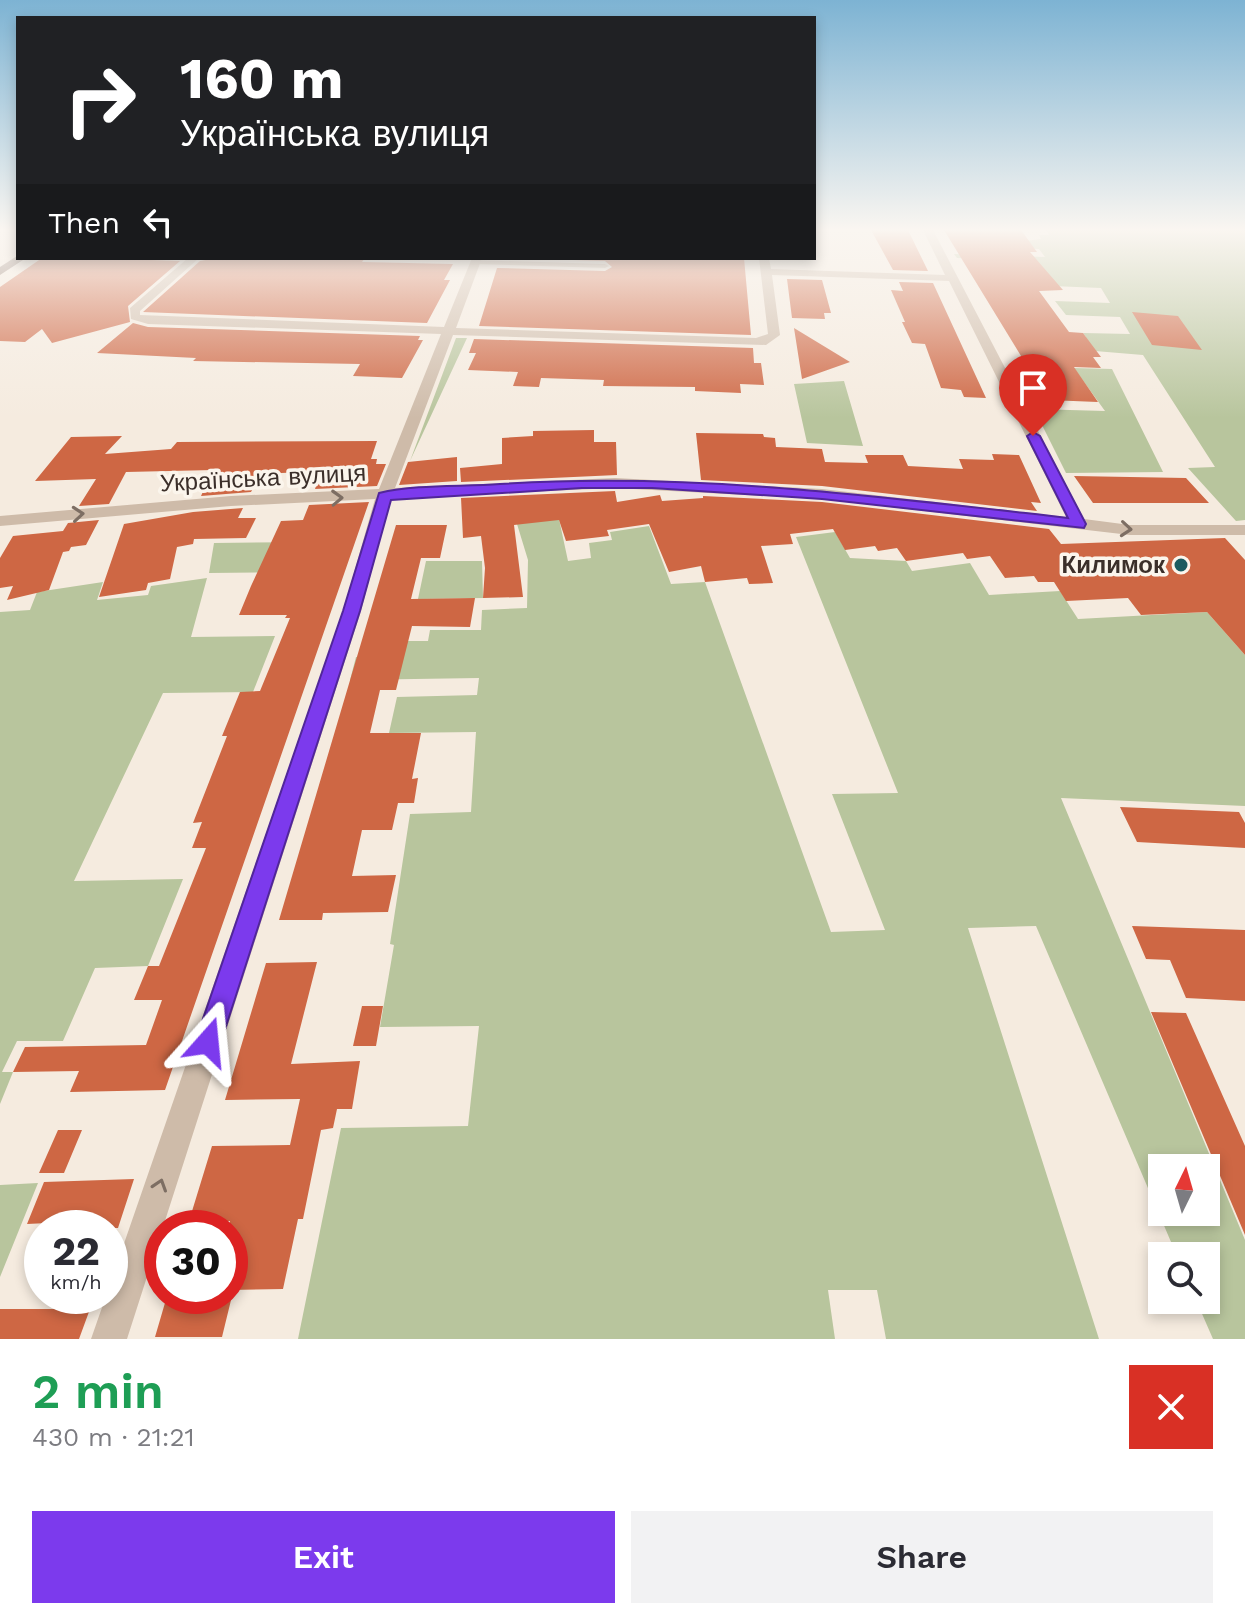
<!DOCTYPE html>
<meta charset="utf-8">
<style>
:root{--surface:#fff;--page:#f2f2f3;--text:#2b2b33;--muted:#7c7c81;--accent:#7c3aed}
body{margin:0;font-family:"Work Sans",sans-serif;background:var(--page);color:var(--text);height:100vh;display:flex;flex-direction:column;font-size:30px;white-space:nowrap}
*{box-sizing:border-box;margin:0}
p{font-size:26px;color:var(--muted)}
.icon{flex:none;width:44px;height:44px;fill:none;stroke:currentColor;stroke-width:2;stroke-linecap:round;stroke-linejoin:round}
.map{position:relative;height:1339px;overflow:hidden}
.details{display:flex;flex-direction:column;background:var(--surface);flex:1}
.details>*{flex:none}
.top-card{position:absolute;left:16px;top:16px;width:800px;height:244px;border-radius:0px;box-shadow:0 4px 12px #0003;background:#202124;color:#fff;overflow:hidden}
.needle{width:52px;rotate:5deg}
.fabs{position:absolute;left:1148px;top:1154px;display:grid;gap:16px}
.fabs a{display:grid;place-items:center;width:72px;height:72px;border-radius:0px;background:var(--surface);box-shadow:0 4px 12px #0003;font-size:40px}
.speed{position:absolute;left:24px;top:1210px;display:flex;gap:16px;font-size:40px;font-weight:700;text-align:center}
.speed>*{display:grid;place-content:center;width:104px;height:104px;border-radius:50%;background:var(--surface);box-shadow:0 4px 12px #0003;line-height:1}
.speed small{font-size:20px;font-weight:400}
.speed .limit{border:12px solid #d22;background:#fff;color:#111}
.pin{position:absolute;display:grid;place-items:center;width:68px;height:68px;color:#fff;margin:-82px -34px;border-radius:50% 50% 50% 0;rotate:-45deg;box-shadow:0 0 8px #0007}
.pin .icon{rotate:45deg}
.me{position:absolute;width:88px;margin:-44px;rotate:18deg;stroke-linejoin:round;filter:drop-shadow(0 0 6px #0008)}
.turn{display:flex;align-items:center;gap:28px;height:168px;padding:0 32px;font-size:36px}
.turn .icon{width:104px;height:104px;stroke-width:2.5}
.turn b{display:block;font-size:56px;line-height:68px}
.then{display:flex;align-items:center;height:76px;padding:0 32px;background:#0003;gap:16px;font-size:30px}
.round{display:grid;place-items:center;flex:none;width:84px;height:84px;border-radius:0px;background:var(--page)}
.headline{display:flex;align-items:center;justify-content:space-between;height:136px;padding:0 32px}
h1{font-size:48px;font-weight:600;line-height:60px;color:#1e9e55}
.primary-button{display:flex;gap:16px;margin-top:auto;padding:16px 32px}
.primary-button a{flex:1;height:92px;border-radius:0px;background:var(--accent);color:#fff;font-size:32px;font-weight:600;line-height:92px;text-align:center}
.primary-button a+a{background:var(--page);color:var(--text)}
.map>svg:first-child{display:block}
.green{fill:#b8c59d;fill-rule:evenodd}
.building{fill:#ce6744}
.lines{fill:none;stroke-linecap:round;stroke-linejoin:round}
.service{fill:#cebba9;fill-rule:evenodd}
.minor{fill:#cebba9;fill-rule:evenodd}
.primary{fill:#7e665a;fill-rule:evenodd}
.oneway{stroke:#7d6e63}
.route{fill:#7c3aed;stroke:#51269a;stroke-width:2}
.poi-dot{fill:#1b5b60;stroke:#fbf5ec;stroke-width:3}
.labels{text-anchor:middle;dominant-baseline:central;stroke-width:7;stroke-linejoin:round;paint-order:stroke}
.street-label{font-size:24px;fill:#3b2f2a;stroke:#fbf5ec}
.poi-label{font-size:24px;font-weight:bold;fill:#3b2f2a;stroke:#fbf5ec;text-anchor:end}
</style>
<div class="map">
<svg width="1245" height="1339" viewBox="0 0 1245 1339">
<rect width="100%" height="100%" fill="#f5ebdf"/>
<path class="green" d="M 1046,230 L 1245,230 L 1245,520 L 1236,521 L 1188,468 L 1215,467 L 1143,355 L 1083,350 L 1086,337 L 1083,333 L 1130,334 L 1120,317 L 1066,315 L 1055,301 L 1110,303 L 1101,288 L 1028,285 L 1018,260 L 957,258 L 954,254 L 1045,257 L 1039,249 L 977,247 L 1041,239 L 1039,235 L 1049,235 Z
M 456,338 L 467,338 L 410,461 Z
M 1074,368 L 1112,369 L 1163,472 L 1066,473 L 1034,409 L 1105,411 Z
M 844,381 L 863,446 L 807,443 L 794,384 Z
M 559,519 L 568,561 L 591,558 L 589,543 L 612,540 L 610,532 L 649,526 L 671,584 L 705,582 L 831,932 L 885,930 L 832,794 L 898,793 L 796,537 L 835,532 L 850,558 L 906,561 L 912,571 L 970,563 L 989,595 L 1060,591 L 1078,619 L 1207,612 L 1245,655 L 1245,806 L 1061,798 L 1245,1240 L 1245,1339 L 1213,1339 L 1196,1300 L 1206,1300 L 1206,1256 L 1177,1256 L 1036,926 L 968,928 L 1099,1339 L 886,1339 L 877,1290 L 828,1290 L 835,1339 L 298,1339 L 341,1128 L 468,1126 L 479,1026 L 380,1027 L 394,945 L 390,944 L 410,814 L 471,812 L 476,732 L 389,733 L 397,697 L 477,695 L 479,678 L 350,680 L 356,657 L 387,657 L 391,641 L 428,641 L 430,630 L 481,630 L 482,610 L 527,608 L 528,560 L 517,524 ZM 1162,1168 L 1206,1168 L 1206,1212 L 1162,1212 Z
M 313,542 L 302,572 L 209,573 L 214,543 Z
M 426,561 L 482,561 L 483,598 L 418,599 Z
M 207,578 L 191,637 L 275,636 L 253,692 L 163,693 L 74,881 L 183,879 L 148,966 L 95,968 L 63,1041 L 17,1041 L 2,1072 L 13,1072 L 0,1104 L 0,612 L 30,610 L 37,592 L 103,582 L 97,600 L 148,595 L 151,586 Z
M 38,1183 L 0,1277 L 0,1185 Z"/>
<path class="building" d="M 871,230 L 908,230 L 928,271 L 893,270 Z
M 944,230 L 1021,230 L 1037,252 L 1030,252 L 1063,290 L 1039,291 L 1069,332 L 1083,333 L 1101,357 L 1093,357 L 1101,368 L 1074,367 L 1098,402 L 1048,400 Z
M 42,258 L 95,258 L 180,261 L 128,306 L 130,322 L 52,343 L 42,329 L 25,342 L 0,341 L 0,287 Z
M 216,258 L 365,258 L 362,262 L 453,264 L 444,280 L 450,280 L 427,323 L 143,312 L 200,261 Z
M 505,258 L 744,258 L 751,335 L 479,326 L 497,268 L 605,271 L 612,267 L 605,261 Z
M 787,279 L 822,280 L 831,313 L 824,313 L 825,319 L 792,318 Z
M 899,282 L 933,283 L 986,398 L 964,397 L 961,390 L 941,388 L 925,344 L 912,343 L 902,322 L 905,322 L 891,290 L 903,291 Z
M 1132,312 L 1178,316 L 1202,350 L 1152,345 Z
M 133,323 L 148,327 L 420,336 L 418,340 L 423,340 L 402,378 L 353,376 L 360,364 L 193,361 L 196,358 L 97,353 Z
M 794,328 L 850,362 L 802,379 Z
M 474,339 L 753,348 L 754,363 L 761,363 L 764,385 L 740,384 L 741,393 L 695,391 L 695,387 L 603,386 L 604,380 L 541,378 L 539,387 L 513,386 L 518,372 L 468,370 L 476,353 L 469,353 Z
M 594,430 L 594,442 L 616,442 L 617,475 L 461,482 L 460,468 L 502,464 L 502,438 L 533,436 L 533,431 Z
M 696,433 L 763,434 L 764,437 L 775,438 L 776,447 L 822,449 L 825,462 L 868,463 L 865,455 L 903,455 L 908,466 L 963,469 L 959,459 L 994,460 L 992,454 L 1019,455 L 1041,503 L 1031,502 L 1037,511 L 822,486 L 701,480 Z
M 122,436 L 105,454 L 171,449 L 177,442 L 377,441 L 371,459 L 377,459 L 376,464 L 386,464 L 377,486 L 315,489 L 319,478 L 300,478 L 303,472 L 260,474 L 251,492 L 201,496 L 213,470 L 126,472 L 109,504 L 79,506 L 96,479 L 35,481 L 71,437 Z
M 457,457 L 457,481 L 399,485 L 408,462 Z
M 1074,476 L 1186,478 L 1209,503 L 1093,503 Z
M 615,491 L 617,502 L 660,495 L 662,501 L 703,498 L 703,496 L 822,502 L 1049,529 L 1061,544 L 1225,538 L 1245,560 L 1245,655 L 1207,612 L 1141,615 L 1128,598 L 1066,601 L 1054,582 L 1038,582 L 1034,576 L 1005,578 L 990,556 L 967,559 L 963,553 L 906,561 L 897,548 L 878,551 L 875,546 L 845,550 L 833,529 L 790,534 L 793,544 L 761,546 L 773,583 L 749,584 L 747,578 L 705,582 L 701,566 L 669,572 L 649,524 L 607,530 L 609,536 L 566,541 L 559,520 L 514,525 L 523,597 L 483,598 L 485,568 L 481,536 L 463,538 L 461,498 Z
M 369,502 L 165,1090 L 70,1092 L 79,1071 L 13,1072 L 25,1047 L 146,1045 L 162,1000 L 134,1000 L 148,966 L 159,966 L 206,848 L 192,848 L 202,822 L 193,823 L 227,736 L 222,736 L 240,692 L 260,691 L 290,618 L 285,618 L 287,615 L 239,615 L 251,586 L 281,521 L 303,520 L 309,505 Z
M 243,508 L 238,518 L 256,518 L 246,538 L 194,539 L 193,544 L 177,547 L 170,579 L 148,583 L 146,590 L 99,597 L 124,524 L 193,512 Z
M 99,520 L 86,545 L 71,547 L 69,551 L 63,552 L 49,590 L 7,600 L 13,586 L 0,588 L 0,558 L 13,536 L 63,531 L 68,523 Z
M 396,525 L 447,525 L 440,558 L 421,558 L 411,599 L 475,598 L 470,627 L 412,626 L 396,690 L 380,690 L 370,733 L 421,733 L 412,779 L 418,778 L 414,803 L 398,803 L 392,830 L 362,830 L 352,876 L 396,875 L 388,912 L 323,913 L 322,920 L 279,920 Z
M 1120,807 L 1239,812 L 1245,823 L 1245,848 L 1137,842 Z
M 1132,926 L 1245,930 L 1245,1001 L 1186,998 L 1170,960 L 1146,959 Z
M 317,962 L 291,1064 L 360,1061 L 352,1109 L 337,1109 L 333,1128 L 321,1130 L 303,1219 L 298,1219 L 283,1289 L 230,1290 L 230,1221 L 189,1221 L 212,1146 L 290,1145 L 300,1099 L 225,1100 L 266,963 Z
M 362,1006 L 383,1006 L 376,1046 L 353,1046 Z
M 1151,1012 L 1186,1013 L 1245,1146 L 1245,1235 Z
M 58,1130 L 82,1130 L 64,1173 L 39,1173 Z
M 134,1179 L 118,1228 L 66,1228 L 68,1222 L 27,1224 L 44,1182 Z
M 167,1296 L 232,1296 L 222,1337 L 155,1337 Z
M 0,1309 L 90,1309 L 79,1339 L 0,1339 Z"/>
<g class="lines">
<path class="service" d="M 472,260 L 605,264 L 609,266 L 605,268 L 475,264 L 471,262 Z"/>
<path class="minor" d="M 923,230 L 933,230 L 1084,519 L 1130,525 L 1245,525 L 1245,535 L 1130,535 L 822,499 L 615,488 L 391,498 L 361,611 L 127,1339 L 91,1339 L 106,1296 L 110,1296 L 110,1284 L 343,611 L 375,499 L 231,506 L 0,526 L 0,516 L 231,496 L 379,489 L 441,334 L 148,324 L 131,319 L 130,308 L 188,258 L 199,258 L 140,311 L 140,315 L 444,327 L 472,258 L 482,258 L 456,328 L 756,338 L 768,334 L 759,258 L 769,258 L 771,269 L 945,275 ZM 772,275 L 949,281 L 1066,517 L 822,489 L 615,478 L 395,488 L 453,335 L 766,345 L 780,335 Z"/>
<path class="primary" d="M 17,256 L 26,258 L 0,275 L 0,267 Z"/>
</g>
<defs><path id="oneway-chevron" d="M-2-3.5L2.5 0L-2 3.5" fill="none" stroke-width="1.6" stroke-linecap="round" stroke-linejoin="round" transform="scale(2)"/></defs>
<g class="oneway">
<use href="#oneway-chevron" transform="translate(337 498) rotate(-2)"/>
<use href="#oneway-chevron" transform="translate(78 514) rotate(-5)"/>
<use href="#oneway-chevron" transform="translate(1126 529) rotate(5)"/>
<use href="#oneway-chevron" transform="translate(160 1185) rotate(-72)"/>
</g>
<linearGradient id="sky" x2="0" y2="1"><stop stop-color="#7db3d3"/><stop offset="0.55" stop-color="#faf6f1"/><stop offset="1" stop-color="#faf6f1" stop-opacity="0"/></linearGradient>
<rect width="1245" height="418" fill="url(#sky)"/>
<path class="route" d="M 1033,432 L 1040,436 L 1086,524 L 1084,528 L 822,499 L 652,488 L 582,488 L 391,500 L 360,611 L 221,1042 L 218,1051 L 208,1055 L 199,1051 L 195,1042 L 343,611 L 379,493 C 417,484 461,487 500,484 C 694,472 876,496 1068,518 L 1027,436 Z"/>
<circle class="poi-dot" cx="1181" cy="565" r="8"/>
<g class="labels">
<g class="street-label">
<text transform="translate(263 478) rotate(-3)">Українська вулиця</text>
</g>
<g class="poi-label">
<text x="1165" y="565">Килимок</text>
</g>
</g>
</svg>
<div class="fabs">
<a><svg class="needle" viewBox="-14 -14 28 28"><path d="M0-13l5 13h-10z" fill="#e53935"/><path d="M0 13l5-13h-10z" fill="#7c7c81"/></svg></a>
<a><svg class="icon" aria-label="search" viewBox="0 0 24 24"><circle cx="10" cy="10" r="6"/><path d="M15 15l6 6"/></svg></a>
</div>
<div class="speed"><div>22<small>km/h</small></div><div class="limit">30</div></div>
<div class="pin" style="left:1033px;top:436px;background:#d93025"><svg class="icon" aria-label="arrive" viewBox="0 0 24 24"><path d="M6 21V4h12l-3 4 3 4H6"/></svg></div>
<svg class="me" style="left:208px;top:1042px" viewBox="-20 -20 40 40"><path d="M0-17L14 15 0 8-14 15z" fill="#7c3aed" stroke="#fff" stroke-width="4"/></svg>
<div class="top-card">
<div class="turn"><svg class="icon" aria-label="right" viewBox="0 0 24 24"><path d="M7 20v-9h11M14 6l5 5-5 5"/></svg><div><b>160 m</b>Українська вулиця</div></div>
<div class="then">Then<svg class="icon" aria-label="left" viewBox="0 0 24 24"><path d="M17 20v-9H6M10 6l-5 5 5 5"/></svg></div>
</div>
</div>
<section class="details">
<div class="headline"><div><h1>2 min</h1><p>430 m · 21:21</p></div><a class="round" style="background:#d93025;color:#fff"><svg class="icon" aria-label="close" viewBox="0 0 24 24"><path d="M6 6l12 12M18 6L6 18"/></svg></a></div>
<div class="primary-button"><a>Exit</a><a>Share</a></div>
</section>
